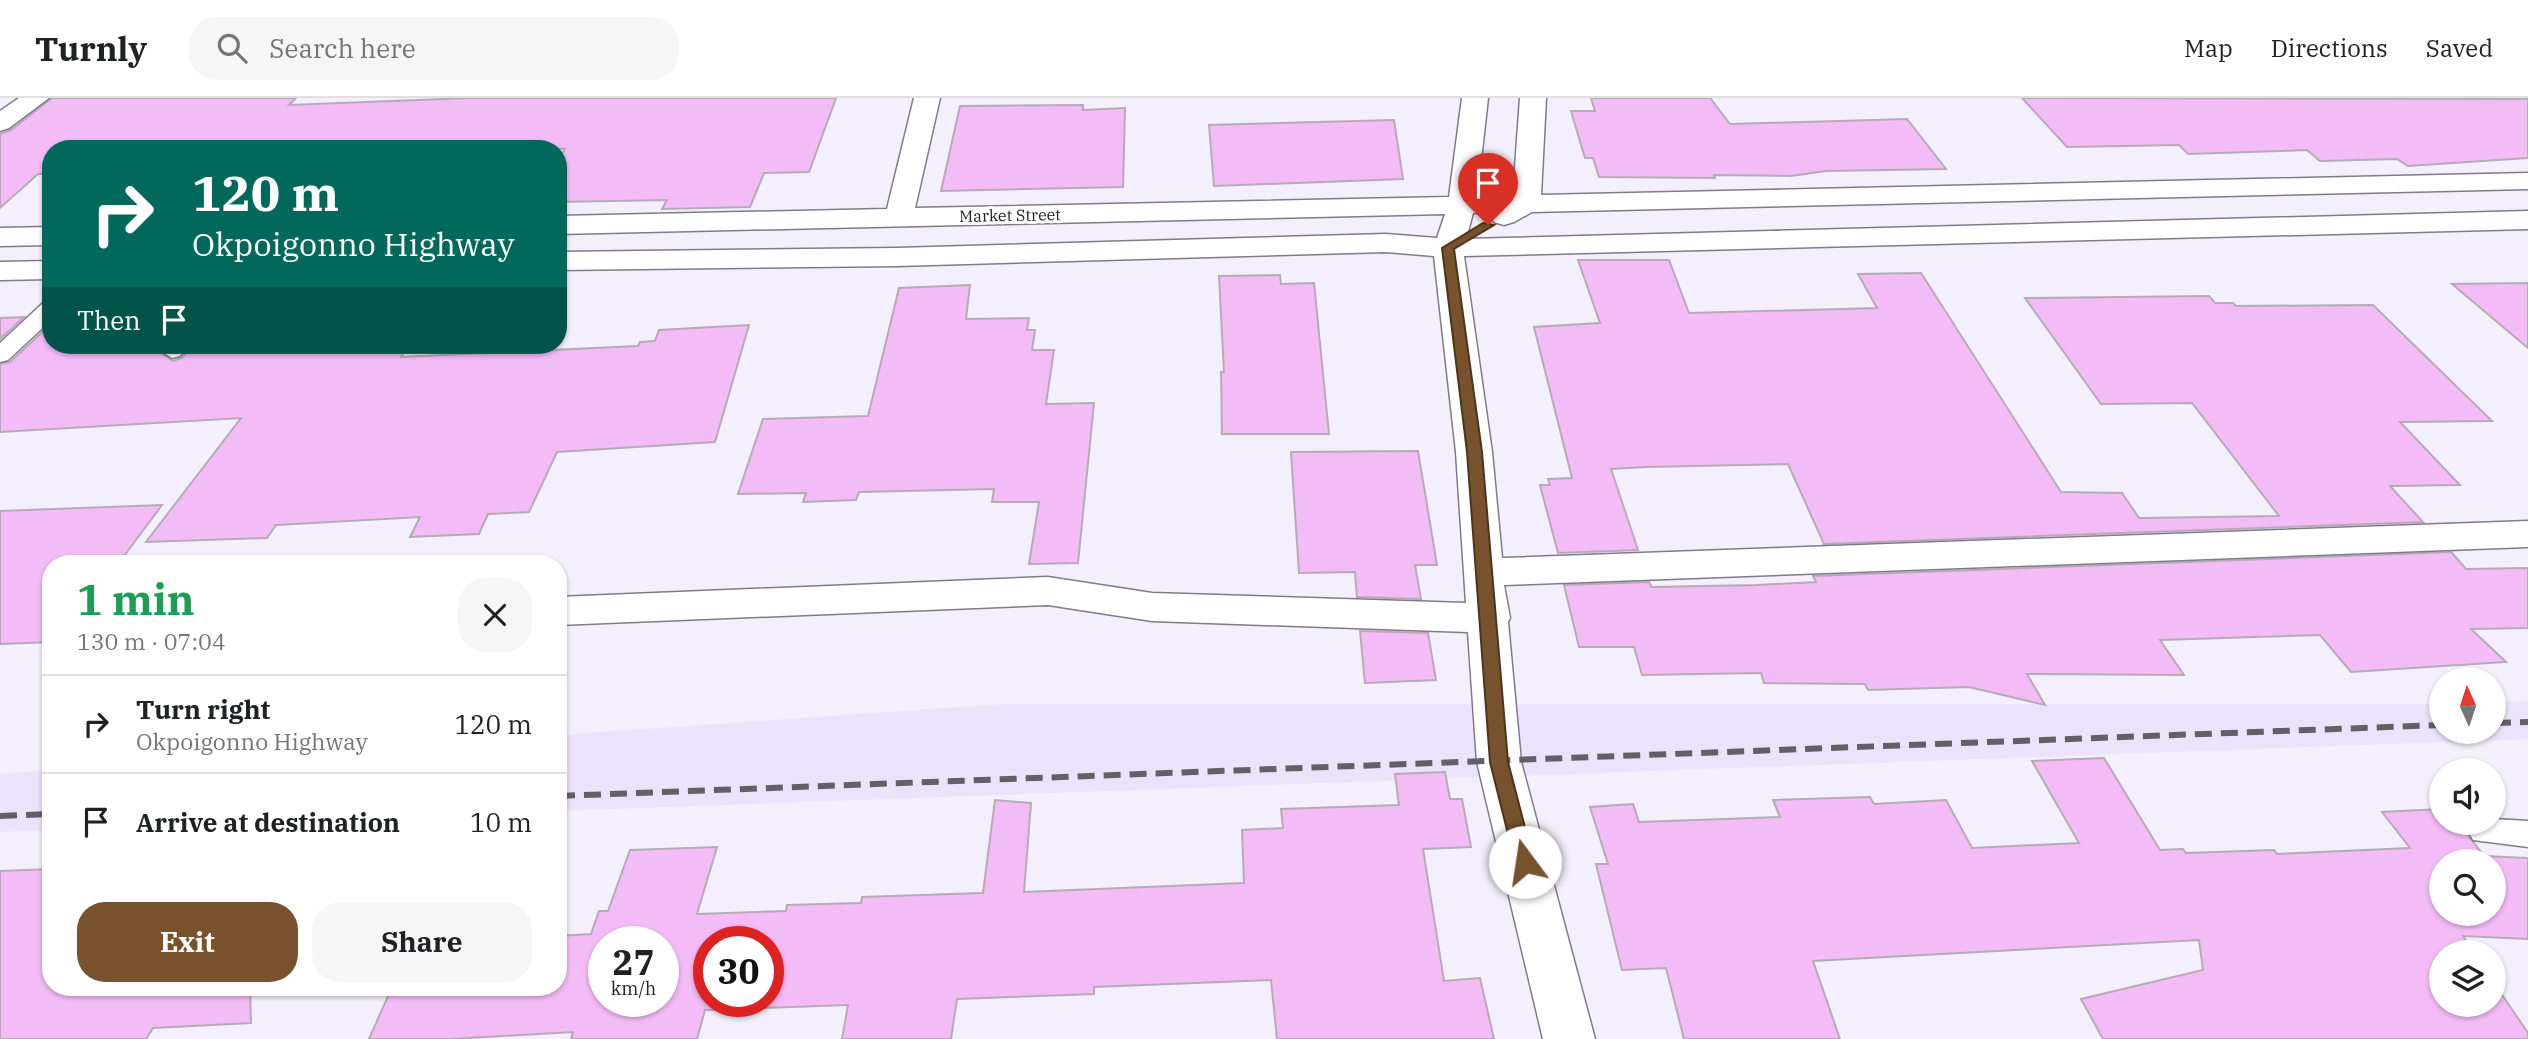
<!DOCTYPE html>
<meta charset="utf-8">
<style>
:root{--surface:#fff;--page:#f6f6f6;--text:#202124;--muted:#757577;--line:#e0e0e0;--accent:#77522d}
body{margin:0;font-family:"IBM Plex Serif",serif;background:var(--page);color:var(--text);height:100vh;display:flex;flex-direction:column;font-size:26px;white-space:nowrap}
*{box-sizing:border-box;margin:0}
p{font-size:23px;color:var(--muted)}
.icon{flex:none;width:38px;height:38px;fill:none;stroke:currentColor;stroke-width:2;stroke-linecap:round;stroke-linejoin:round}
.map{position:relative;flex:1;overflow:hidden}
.drawer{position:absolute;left:42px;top:457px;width:525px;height:441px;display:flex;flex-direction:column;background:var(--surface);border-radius:28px;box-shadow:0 2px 5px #0004}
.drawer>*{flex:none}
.hud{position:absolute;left:42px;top:42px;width:525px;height:214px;border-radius:28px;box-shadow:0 2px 5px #0004;background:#00695c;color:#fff;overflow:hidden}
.needle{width:46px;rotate:357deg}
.controls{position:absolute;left:2429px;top:569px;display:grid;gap:14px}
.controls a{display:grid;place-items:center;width:77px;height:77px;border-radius:50%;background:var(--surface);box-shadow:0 2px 5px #0004;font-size:35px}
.speed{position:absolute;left:588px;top:828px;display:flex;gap:14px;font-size:35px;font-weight:700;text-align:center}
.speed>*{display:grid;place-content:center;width:91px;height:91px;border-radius:50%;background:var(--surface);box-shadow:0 2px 5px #0004;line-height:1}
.speed small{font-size:18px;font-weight:400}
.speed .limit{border:10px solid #d22;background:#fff;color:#111}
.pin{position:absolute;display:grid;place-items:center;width:60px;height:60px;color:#fff;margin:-72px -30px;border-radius:50% 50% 50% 0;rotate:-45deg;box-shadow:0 0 7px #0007}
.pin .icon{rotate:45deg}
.me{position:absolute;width:77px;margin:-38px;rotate:346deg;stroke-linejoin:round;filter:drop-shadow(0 0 5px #0008)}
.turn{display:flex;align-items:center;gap:24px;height:147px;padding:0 35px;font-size:32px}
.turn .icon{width:91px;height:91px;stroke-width:2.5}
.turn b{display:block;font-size:49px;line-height:60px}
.then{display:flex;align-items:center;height:66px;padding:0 35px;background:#0003;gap:14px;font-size:26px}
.round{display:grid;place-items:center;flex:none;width:74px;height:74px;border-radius:28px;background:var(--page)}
.head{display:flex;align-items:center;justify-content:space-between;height:119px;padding:0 35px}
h1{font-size:42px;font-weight:700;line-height:52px;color:#1e9e55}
.cta{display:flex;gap:14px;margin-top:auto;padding:14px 35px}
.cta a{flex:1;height:80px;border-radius:28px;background:var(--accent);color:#fff;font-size:28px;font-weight:700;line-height:80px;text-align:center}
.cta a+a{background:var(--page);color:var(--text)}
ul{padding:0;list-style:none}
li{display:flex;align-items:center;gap:21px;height:98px;padding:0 35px;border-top:2px solid var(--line)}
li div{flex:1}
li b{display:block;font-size:26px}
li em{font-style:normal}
header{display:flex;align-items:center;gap:42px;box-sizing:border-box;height:98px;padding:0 35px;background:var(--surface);border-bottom:2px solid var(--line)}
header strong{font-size:33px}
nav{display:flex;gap:38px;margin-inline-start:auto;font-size:24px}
.search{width:490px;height:63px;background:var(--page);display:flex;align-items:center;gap:18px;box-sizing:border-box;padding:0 24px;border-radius:28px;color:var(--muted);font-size:26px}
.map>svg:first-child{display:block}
.built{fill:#ebe3fc}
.building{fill:#f4bcf7;stroke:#b7aab7;stroke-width:2;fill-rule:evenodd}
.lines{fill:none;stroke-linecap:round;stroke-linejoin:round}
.lane-casing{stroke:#807b8a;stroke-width:3}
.street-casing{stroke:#807b8a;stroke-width:3}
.lane{fill:#fff;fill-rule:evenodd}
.street{fill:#fff;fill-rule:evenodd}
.rail{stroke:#625f67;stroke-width:6;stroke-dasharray:17 9;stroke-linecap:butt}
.route{fill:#77522d;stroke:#4d351d;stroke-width:2}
.labels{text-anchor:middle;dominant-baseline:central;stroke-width:6;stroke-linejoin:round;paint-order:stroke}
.far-street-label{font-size:16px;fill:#232127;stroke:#fff}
</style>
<header>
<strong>Turnly</strong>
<div class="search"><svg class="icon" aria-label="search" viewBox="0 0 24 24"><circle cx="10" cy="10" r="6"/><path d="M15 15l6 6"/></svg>Search here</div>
<nav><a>Map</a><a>Directions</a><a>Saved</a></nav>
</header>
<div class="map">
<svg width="2528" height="941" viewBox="0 0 2528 941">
<rect width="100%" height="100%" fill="#f3effc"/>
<path class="built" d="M 2528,603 L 2528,641 L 558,713 L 558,637 L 1004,606 L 2441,606 L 2441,634 L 2494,634 L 2494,605 Z
M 51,672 L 51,732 L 0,734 L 0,676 Z"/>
<path class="building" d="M 52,0 L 296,0 L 289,7 L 470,0 L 836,0 L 809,74 L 764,75 L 750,109 L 662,111 L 667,102 L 558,104 L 558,61 L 565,51 L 437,51 L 441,47 L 309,51 L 51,51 L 51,76 L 38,76 L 0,110 L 0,36 L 11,32 Z
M 1591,0 L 1710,0 L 1730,26 L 1907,21 L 1946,71 L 1826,73 L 1791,78 L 1714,77 L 1715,80 L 1599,79 L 1593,60 L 1585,60 L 1571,13 L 1595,13 Z
M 2022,0 L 2528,1 L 2528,60 L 2408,68 L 2397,61 L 2320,63 L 2307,52 L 2188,56 L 2179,47 L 2067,49 Z
M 1083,7 L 1083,12 L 1125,10 L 1123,89 L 941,93 L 960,8 Z
M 1394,22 L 1403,81 L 1214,88 L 1209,27 Z
M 1578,162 L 1669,162 L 1689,215 L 1877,210 L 1858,176 L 1921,175 L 2061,394 L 2122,395 L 2139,420 L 2279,418 L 2192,305 L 2101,306 L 2025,200 L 2209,198 L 2215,205 L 2233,205 L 2236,208 L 2373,207 L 2492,323 L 2400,324 L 2460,387 L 2390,388 L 2423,424 L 1824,446 L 1788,366 L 1645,369 L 1611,371 L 1638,452 L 1558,455 L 1540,387 L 1550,387 L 1548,381 L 1572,380 L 1534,229 L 1600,225 Z
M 1280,177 L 1281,186 L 1314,185 L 1329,336 L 1222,336 L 1221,274 L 1224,274 L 1219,178 Z
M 2528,185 L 2528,250 L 2452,186 Z
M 970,187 L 966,221 L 1029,220 L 1027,232 L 1035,232 L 1032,252 L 1054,252 L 1046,306 L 1094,305 L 1078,465 L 1029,466 L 1039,404 L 992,404 L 994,391 L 859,394 L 856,402 L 803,404 L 806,395 L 738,396 L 763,321 L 868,318 L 899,190 Z
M 24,219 L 0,241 L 0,220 Z
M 51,226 L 51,247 L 163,247 L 158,253 L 173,263 L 182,260 L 192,247 L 409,247 L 401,259 L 638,248 L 640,244 L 655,243 L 659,232 L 749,227 L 715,344 L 557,354 L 529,414 L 488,416 L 479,436 L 410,439 L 420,419 L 276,427 L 267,440 L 146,444 L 241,320 L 0,334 L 0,266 L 10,264 Z
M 1418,353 L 1437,467 L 1415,467 L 1421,501 L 1357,499 L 1355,474 L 1299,475 L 1291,354 Z
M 162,407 L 118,466 L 51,466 L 51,544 L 0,546 L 0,413 Z
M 2451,454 L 2466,471 L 2528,470 L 2528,530 L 2471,531 L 2506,564 L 2351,574 L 2320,537 L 2160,542 L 2184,577 L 2027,576 L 2045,607 L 1969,589 L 1868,592 L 1865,586 L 1764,585 L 1761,575 L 1642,577 L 1634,549 L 1579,549 L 1564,487 L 1649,484 L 1652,489 L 1757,487 L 1816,484 L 1813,478 Z
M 1360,533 L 1428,535 L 1436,582 L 1365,585 Z
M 2104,660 L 2160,752 L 2183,751 L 2186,755 L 2274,752 L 2277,756 L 2410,750 L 2382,714 L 2441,711 L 2441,724 L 2458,724 L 2484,758 L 2528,760 L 2528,841 L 2463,838 L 2473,854 L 2441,854 L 2441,906 L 2494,906 L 2494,885 L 2528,935 L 2528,941 L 2103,941 L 2081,901 L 2203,872 L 2199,842 L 1813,863 L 1840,941 L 1684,941 L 1666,870 L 1622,872 L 1596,766 L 1608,766 L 1590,709 L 1633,706 L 1639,724 L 1780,719 L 1773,702 L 1870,699 L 1874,706 L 1946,702 L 1972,750 L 2079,745 L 2032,663 ZM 2441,763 L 2494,763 L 2494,816 L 2441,816 Z
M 1445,674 L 1450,701 L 1462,701 L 1471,749 L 1423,751 L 1444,883 L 1480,880 L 1494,941 L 1277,941 L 1271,882 L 1094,889 L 1094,896 L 957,901 L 951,941 L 842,941 L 848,907 L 705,912 L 697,941 L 571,941 L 573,934 L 450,941 L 369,941 L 392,889 L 558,889 L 558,838 L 591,836 L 599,813 L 608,813 L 630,752 L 717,749 L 697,816 L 786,813 L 787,807 L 861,805 L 862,799 L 983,795 L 995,702 L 1031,705 L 1024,794 L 1244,785 L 1242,732 L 1283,730 L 1281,711 L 1399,707 L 1395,676 ZM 604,844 L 663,844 L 663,903 L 604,903 ZM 709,844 L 768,844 L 768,903 L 709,903 Z
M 51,771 L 51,889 L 250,889 L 251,925 L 153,930 L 146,941 L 0,941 L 0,773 Z"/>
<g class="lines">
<g class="lane-casing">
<path id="lane" d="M 51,204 L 51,222 L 8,262 L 0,264 L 0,245 L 43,205 Z
M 166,247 L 189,247 L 180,258 L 172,260 L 161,253 Z
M 2494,721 L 2528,723 L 2528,749 L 2473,742 L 2468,733 L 2473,724 L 2494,724 Z"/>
</g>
<g class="street-casing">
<path id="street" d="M 19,0 L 49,0 L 9,30 L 0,33 L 0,13 Z
M 914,0 L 940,0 L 915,110 L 1449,99 L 1462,0 L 1488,0 L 1477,98 L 1513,97 L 1520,0 L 1546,0 L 1541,97 L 2528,75 L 2528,91 L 1532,114 L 1514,124 L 1504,127 L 1494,124 L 1490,118 L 1492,115 L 1473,115 L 1466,141 L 2528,113 L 2528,131 L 1464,158 L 1492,354 L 1502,460 L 2528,423 L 2528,449 L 1504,487 L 1510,520 L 1508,524 L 1521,664 L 1595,941 L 1543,941 L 1477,664 L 1468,534 L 1152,523 L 1048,507 L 558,527 L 558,499 L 1048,479 L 1152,495 L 1466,505 L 1456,354 L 1434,158 L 1386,154 L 897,168 L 558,172 L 558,154 L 897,150 L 1386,136 L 1437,140 L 1445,116 L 558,136 L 558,118 L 887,111 Z
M 51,129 L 51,147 L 0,148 L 0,130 Z
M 51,163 L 51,181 L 0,182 L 0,164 Z"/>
</g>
<use href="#lane" class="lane"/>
<use href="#street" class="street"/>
<path class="rail" d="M 2494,625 L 2528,624
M 558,698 L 2441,627
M 0,718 L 51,716"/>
</g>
<path class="route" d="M 1483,125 L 1494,127 L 1454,151 L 1482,354 L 1508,664 L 1534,764 L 1532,770 L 1518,770 L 1515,764 L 1490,664 L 1467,354 L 1442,150 Z"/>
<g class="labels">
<g class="far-street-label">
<text transform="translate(1010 117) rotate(-1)">Market Street</text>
</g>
</g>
</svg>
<div class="controls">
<a><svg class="needle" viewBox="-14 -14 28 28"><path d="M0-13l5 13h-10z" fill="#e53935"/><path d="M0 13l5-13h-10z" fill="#757577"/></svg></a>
<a><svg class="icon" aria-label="sound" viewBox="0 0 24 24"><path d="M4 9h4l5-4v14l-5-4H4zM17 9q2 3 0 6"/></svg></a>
<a><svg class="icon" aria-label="search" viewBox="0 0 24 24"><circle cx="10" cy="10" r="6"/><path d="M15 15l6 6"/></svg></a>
<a><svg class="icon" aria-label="layers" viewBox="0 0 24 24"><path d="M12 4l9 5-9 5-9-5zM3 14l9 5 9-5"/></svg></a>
</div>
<div class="speed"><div>27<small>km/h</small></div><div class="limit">30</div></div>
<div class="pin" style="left:1488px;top:127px;background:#d93025"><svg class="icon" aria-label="arrive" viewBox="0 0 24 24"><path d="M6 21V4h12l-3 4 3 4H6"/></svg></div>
<svg class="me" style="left:1525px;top:764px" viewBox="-20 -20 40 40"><circle r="19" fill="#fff"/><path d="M0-13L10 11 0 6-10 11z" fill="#77522d"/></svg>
<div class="hud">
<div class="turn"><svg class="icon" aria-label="right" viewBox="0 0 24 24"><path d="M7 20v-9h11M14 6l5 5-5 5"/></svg><div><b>120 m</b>Okpoigonno Highway</div></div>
<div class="then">Then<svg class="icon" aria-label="arrive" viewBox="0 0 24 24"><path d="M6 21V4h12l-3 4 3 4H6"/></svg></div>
</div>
<section class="drawer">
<div class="head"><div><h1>1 min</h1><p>130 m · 07:04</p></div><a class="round"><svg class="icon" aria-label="close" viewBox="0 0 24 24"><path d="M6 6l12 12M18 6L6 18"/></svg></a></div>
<ul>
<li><svg class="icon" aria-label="right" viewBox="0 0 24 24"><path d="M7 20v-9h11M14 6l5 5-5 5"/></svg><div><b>Turn right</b><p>Okpoigonno Highway</p></div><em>120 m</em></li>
<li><svg class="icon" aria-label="arrive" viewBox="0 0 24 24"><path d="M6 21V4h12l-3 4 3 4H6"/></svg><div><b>Arrive at destination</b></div><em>10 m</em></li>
</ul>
<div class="cta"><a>Exit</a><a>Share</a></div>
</section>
</div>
